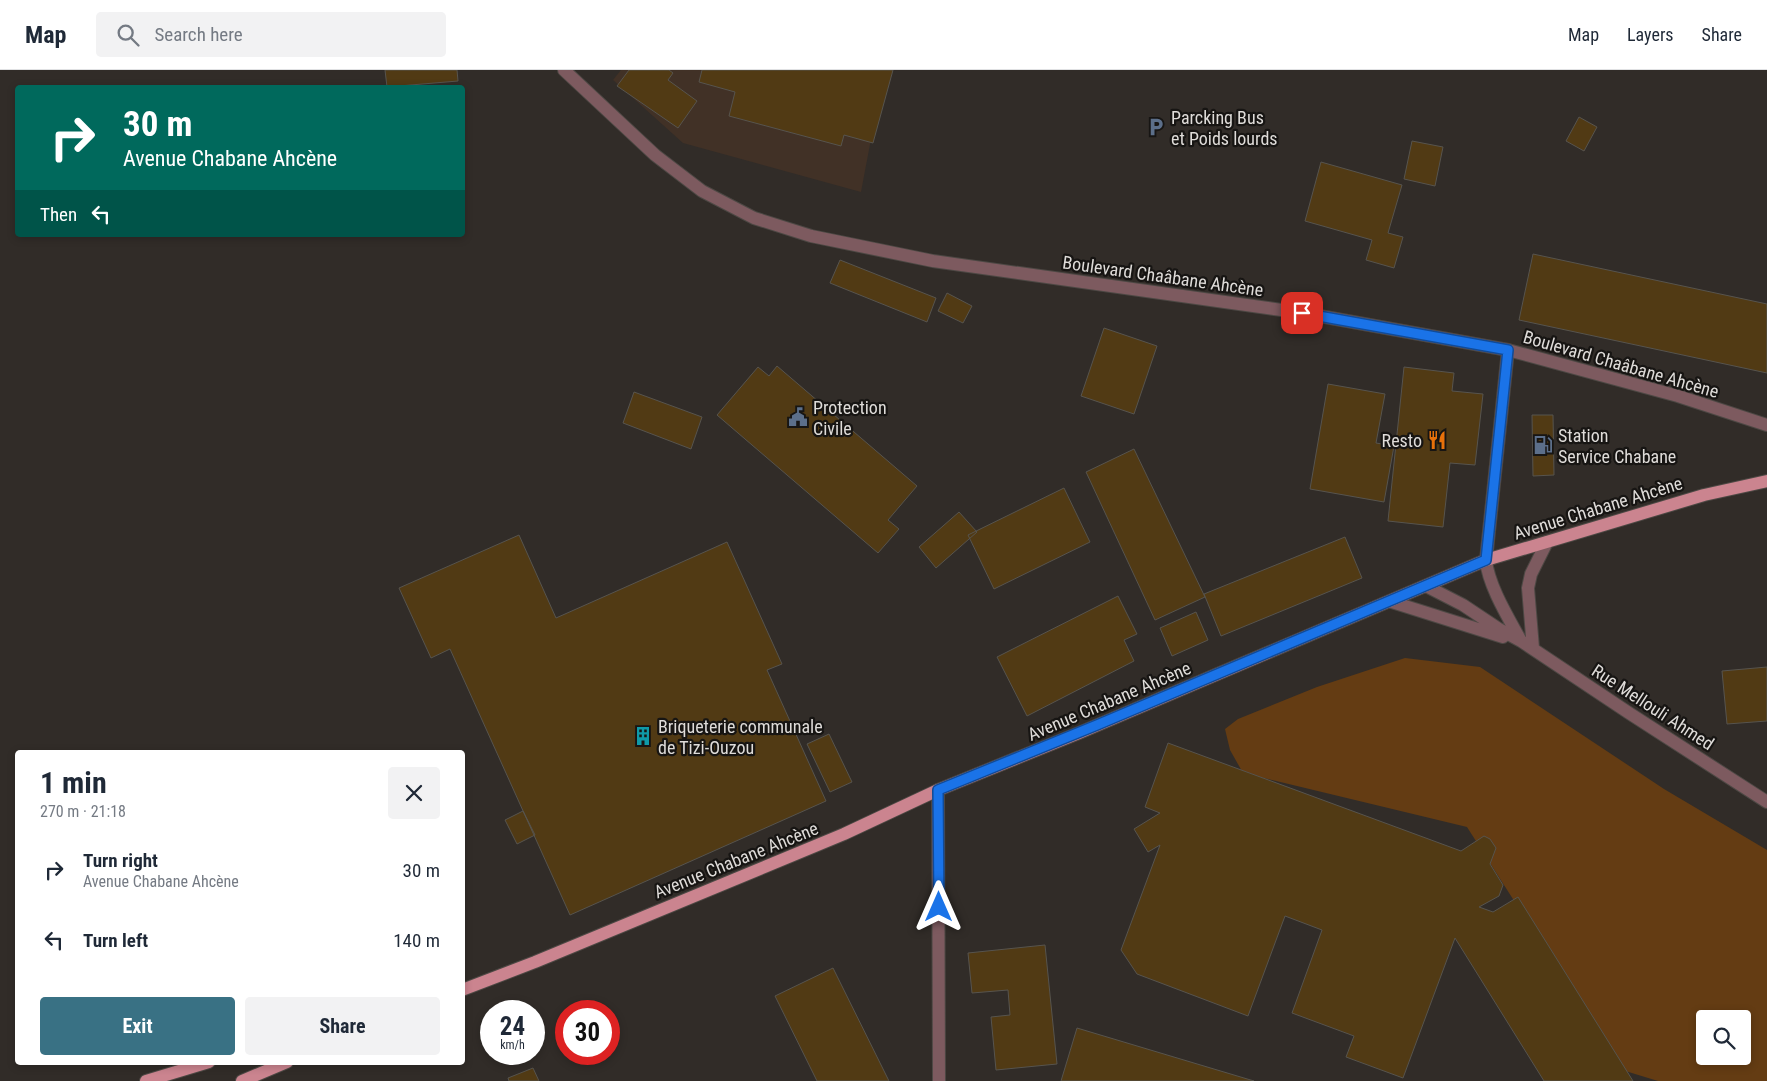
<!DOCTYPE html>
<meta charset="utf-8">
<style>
:root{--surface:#fff;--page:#f2f2f3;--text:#1f2937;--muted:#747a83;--line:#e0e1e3;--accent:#397184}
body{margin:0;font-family:"Roboto Condensed",sans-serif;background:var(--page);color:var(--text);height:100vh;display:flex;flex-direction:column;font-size:19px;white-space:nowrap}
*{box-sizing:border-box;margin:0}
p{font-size:16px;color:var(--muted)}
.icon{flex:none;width:28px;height:28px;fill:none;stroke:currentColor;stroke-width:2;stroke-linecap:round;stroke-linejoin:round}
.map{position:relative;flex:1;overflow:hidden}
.drawer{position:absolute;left:15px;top:680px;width:450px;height:315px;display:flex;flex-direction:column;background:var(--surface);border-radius:5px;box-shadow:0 2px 8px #0003}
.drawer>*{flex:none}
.banner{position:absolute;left:15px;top:15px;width:450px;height:152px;border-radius:5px;box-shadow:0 2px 8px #0003;background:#00695c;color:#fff;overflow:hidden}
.controls{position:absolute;left:1696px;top:940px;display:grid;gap:10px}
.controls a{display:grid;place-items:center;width:55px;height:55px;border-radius:5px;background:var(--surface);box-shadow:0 2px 8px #0003;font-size:25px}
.speed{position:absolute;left:480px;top:930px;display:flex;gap:10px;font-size:25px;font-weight:700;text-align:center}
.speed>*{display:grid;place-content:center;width:65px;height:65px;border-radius:50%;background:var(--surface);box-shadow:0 2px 8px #0003;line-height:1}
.speed small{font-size:12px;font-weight:400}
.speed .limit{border:8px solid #d22;background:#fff;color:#111}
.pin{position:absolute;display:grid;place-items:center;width:42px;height:42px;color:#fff;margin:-21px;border-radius:10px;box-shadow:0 2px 8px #0006}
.me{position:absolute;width:55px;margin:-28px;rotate:0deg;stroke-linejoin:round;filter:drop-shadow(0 0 4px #0008)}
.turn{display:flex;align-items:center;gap:18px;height:105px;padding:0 25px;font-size:22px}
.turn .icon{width:65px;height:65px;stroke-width:2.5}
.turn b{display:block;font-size:35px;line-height:42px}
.then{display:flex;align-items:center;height:48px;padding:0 25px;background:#0003;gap:10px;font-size:19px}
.round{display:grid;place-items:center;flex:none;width:52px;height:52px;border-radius:5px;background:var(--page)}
.head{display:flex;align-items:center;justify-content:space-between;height:85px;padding:0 25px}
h1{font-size:30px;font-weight:700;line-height:38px}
.primary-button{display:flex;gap:10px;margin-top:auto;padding:10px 25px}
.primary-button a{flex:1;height:58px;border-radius:5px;background:var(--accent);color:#fff;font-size:20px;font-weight:700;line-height:58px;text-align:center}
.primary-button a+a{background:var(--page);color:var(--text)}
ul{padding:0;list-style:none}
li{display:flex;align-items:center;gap:15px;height:70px;padding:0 25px}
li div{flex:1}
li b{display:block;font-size:19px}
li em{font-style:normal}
header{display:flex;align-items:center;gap:30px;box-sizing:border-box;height:70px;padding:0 25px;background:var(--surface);border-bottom:1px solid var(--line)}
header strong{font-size:24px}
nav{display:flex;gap:28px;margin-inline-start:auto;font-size:18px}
.search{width:350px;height:45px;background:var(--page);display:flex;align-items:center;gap:12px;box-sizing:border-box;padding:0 18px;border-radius:5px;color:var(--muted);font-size:19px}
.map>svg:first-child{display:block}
.industrial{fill:#413126}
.green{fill:#643c13;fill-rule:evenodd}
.building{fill:#513a14;stroke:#57544e}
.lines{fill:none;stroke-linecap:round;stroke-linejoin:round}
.service-casing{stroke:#4d4844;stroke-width:14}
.minor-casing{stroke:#4d4844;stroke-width:14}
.tertiary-casing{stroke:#4d4844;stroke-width:14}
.primary-casing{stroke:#4d4844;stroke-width:14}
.service{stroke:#7d5a5f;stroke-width:12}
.minor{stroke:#7d5a5f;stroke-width:12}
.tertiary{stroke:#7d5a5f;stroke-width:12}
.primary{stroke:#cb848f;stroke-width:12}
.route-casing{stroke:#114b97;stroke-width:12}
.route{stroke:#1a73e8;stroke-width:9}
.labels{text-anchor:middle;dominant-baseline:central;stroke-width:4.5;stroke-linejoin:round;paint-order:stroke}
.poi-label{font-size:18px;fill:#dfdcd9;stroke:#171513;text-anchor:start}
.street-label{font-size:18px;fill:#dfdcd9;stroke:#171513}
</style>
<header>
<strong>Map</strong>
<div class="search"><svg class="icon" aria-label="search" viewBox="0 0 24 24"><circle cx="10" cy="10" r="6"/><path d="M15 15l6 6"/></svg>Search here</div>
<nav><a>Map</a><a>Layers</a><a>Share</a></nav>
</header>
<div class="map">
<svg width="1767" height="1011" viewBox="0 0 1767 1011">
<rect width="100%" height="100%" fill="#312c28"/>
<path class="industrial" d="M 621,0 L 884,0 L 861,122 L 683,73 L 613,10 Z"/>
<path class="green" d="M 1405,588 L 1480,597 L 1664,719 L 1767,780 L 1767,1011 L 1658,1011 L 1622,1000 L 1467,757 L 1243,703 L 1230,680 L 1225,659 L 1238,649 L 1317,617 ZM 1705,949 L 1742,949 L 1742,986 L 1705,986 Z"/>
<path class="building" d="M 385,0 L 457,0 L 458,11 L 387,17 Z
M 629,0 L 669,0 L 673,3 L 668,10 L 697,31 L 678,58 L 617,16 Z
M 702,0 L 893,0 L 873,73 L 844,65 L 841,76 L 729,46 L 735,22 L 699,12 Z
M 1579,47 L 1597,57 L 1584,81 L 1566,71 Z
M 1412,71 L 1443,77 L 1435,116 L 1404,109 Z
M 1321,92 L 1402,115 L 1388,163 L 1403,167 L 1394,198 L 1366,190 L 1372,170 L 1305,151 Z
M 1533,184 L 1767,234 L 1767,303 L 1519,250 Z
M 840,190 L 936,228 L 927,252 L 830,213 Z
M 947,223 L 972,236 L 963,253 L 938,241 Z
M 1104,258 L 1157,276 L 1134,344 L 1081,326 Z
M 777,296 L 917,416 L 888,450 L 899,459 L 878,483 L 717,345 L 758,297 L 769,306 Z
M 1404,297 L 1454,303 L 1452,321 L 1483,324 L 1475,395 L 1450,393 L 1443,457 L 1388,451 Z
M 1328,314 L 1385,324 L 1376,373 L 1394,376 L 1384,432 L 1310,419 Z
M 634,322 L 702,347 L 691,379 L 623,353 Z
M 1532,345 L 1553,345 L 1554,405 L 1533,406 Z
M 1134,379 L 1205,527 L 1155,550 L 1086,402 Z
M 1064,418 L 1090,472 L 994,519 L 968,465 Z
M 959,442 L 977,462 L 936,498 L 919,477 Z
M 519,465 L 556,548 L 727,472 L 782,594 L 767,600 L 826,731 L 570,845 L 450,579 L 431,588 L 399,518 Z
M 1345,467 L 1362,508 L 1221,566 L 1204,524 Z
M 1118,526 L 1137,564 L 1124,570 L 1134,591 L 1027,646 L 997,587 Z
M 1196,542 L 1208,570 L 1172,586 L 1160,558 Z
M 1767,597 L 1767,651 L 1727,654 L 1722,601 Z
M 829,664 L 852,712 L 830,722 L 807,674 Z
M 1168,673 L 1461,781 L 1484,766 L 1490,769 L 1496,778 L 1490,794 L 1503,815 L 1499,826 L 1479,837 L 1493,842 L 1518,827 L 1633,1011 L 1544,1011 L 1455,868 L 1403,1008 L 1346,987 L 1354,966 L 1292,943 L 1322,860 L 1285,846 L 1248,946 L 1137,904 L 1121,880 L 1160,775 L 1148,782 L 1134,759 L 1160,743 L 1145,737 Z
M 523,741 L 535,765 L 517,774 L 505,750 Z
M 1045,875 L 1057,994 L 996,1000 L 991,947 L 1010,945 L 1008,920 L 972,923 L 968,883 Z
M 833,898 L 889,1011 L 817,1011 L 775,926 Z
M 1077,958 L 1254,1011 L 1061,1011 Z
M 533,998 L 539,1011 L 509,1011 L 508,1008 Z"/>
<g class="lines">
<g class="service-casing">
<path id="service" d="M 1486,490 L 1508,280"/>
</g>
<g class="minor-casing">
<path id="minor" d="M 564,0 L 655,85 L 702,121 L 754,148 L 811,166 L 933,191 L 1303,243 L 1508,280 L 1678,326 L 1767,355
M 938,720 L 939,1011"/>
</g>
<g class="tertiary-casing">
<path id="tertiary" d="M 1486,490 C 1488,515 1509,549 1521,571
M 1426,516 L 1463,535 L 1499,559 L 1521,571 L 1629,643 L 1767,732
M 1392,532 L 1503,567
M 1533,578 L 1528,518 L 1531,504 L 1547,472"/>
</g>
<g class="primary-casing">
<path id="primary" d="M 462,920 L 535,892 L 844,764 L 938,720 L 1079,663 L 1486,490 L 1704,425 L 1767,411
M 146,1011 L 209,992
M 242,1011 L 287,992"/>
</g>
<use href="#service" class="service"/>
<use href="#minor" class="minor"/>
<use href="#tertiary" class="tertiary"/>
<use href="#primary" class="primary"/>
</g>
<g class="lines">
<g class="route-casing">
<path id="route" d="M 939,837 L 938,720 L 1097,655 L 1486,490 L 1508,280 L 1302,243"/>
</g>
<use href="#route" class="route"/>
</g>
<defs>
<g id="parking-bare" transform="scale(1.5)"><path d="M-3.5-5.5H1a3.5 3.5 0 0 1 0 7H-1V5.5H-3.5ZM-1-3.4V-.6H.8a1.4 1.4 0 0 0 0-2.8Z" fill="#5c6f8a" stroke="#171513" stroke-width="2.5" paint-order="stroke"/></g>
<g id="civic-bare" transform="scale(1.5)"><path d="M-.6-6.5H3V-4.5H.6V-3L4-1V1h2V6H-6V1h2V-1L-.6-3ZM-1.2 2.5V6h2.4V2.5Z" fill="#5c6f8a" stroke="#171513" stroke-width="2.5" paint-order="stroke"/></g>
<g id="restaurant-bare" transform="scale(1.5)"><path d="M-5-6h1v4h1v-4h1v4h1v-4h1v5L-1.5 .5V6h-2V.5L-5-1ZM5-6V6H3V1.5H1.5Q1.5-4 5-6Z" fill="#e8710a" stroke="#171513" stroke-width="2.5" paint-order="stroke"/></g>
<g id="fuel-bare" transform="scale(1.5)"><path d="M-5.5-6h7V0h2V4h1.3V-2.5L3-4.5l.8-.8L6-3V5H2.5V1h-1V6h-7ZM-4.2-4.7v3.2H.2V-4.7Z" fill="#5c6f8a" stroke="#171513" stroke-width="2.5" paint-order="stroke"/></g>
<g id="building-bare" transform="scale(1.5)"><path d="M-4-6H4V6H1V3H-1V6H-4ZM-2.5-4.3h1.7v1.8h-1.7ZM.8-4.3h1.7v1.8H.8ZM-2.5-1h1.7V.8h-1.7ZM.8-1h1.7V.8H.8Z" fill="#0f9aa8" stroke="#171513" stroke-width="2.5" paint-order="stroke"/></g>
</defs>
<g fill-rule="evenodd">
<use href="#parking-bare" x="1156" y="57"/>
<use href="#civic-bare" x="798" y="347"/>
<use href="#restaurant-bare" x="1437" y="370"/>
<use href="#fuel-bare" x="1543" y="375"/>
<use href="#building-bare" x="643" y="666"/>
</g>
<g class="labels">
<g class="poi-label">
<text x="1171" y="47">Parcking Bus<tspan x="1171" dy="21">et Poids lourds</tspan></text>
<text x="813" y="337">Protection<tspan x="813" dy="21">Civile</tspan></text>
<text x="1558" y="365">Station<tspan x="1558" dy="21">Service Chabane</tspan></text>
<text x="1422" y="370" text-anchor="end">Resto</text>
<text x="658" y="656">Briqueterie communale<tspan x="658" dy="21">de Tizi-Ouzou</tspan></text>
</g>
<g class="street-label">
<text transform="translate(1163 206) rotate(8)">Boulevard Chaâbane Ahcène</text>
<text transform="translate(1621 294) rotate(16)">Boulevard Chaâbane Ahcène</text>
<text transform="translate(1598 438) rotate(-17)">Avenue Chabane Ahcène</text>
<text transform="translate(1109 631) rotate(-23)">Avenue Chabane Ahcène</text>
<text transform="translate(1653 637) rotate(33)">Rue Mellouli Ahmed</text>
<text transform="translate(736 790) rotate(-22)">Avenue Chabane Ahcène</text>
</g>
</g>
</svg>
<div class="controls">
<a><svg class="icon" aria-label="search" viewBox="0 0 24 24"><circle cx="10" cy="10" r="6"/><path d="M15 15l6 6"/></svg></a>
</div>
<div class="speed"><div>24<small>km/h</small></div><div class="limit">30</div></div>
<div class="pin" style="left:1302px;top:243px;background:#d93025"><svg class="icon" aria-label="arrive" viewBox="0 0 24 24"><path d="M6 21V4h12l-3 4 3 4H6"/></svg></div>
<svg class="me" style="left:939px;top:837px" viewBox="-20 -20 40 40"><path d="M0-17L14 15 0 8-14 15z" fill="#1a73e8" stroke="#fff" stroke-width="4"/></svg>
<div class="banner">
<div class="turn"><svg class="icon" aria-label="right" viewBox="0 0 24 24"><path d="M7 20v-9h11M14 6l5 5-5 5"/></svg><div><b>30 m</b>Avenue Chabane Ahcène</div></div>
<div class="then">Then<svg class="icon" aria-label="left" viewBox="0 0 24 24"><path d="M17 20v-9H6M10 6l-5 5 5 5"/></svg></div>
</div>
<section class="drawer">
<div class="head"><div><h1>1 min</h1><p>270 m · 21:18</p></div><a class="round"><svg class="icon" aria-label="close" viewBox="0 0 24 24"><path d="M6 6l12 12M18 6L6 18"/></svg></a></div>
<ul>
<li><svg class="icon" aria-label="right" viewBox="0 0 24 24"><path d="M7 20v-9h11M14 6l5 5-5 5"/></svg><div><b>Turn right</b><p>Avenue Chabane Ahcène</p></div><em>30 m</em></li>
<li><svg class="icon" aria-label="left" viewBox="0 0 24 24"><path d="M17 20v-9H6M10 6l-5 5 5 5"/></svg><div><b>Turn left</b></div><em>140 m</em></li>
</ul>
<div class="primary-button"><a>Exit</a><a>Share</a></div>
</section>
</div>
